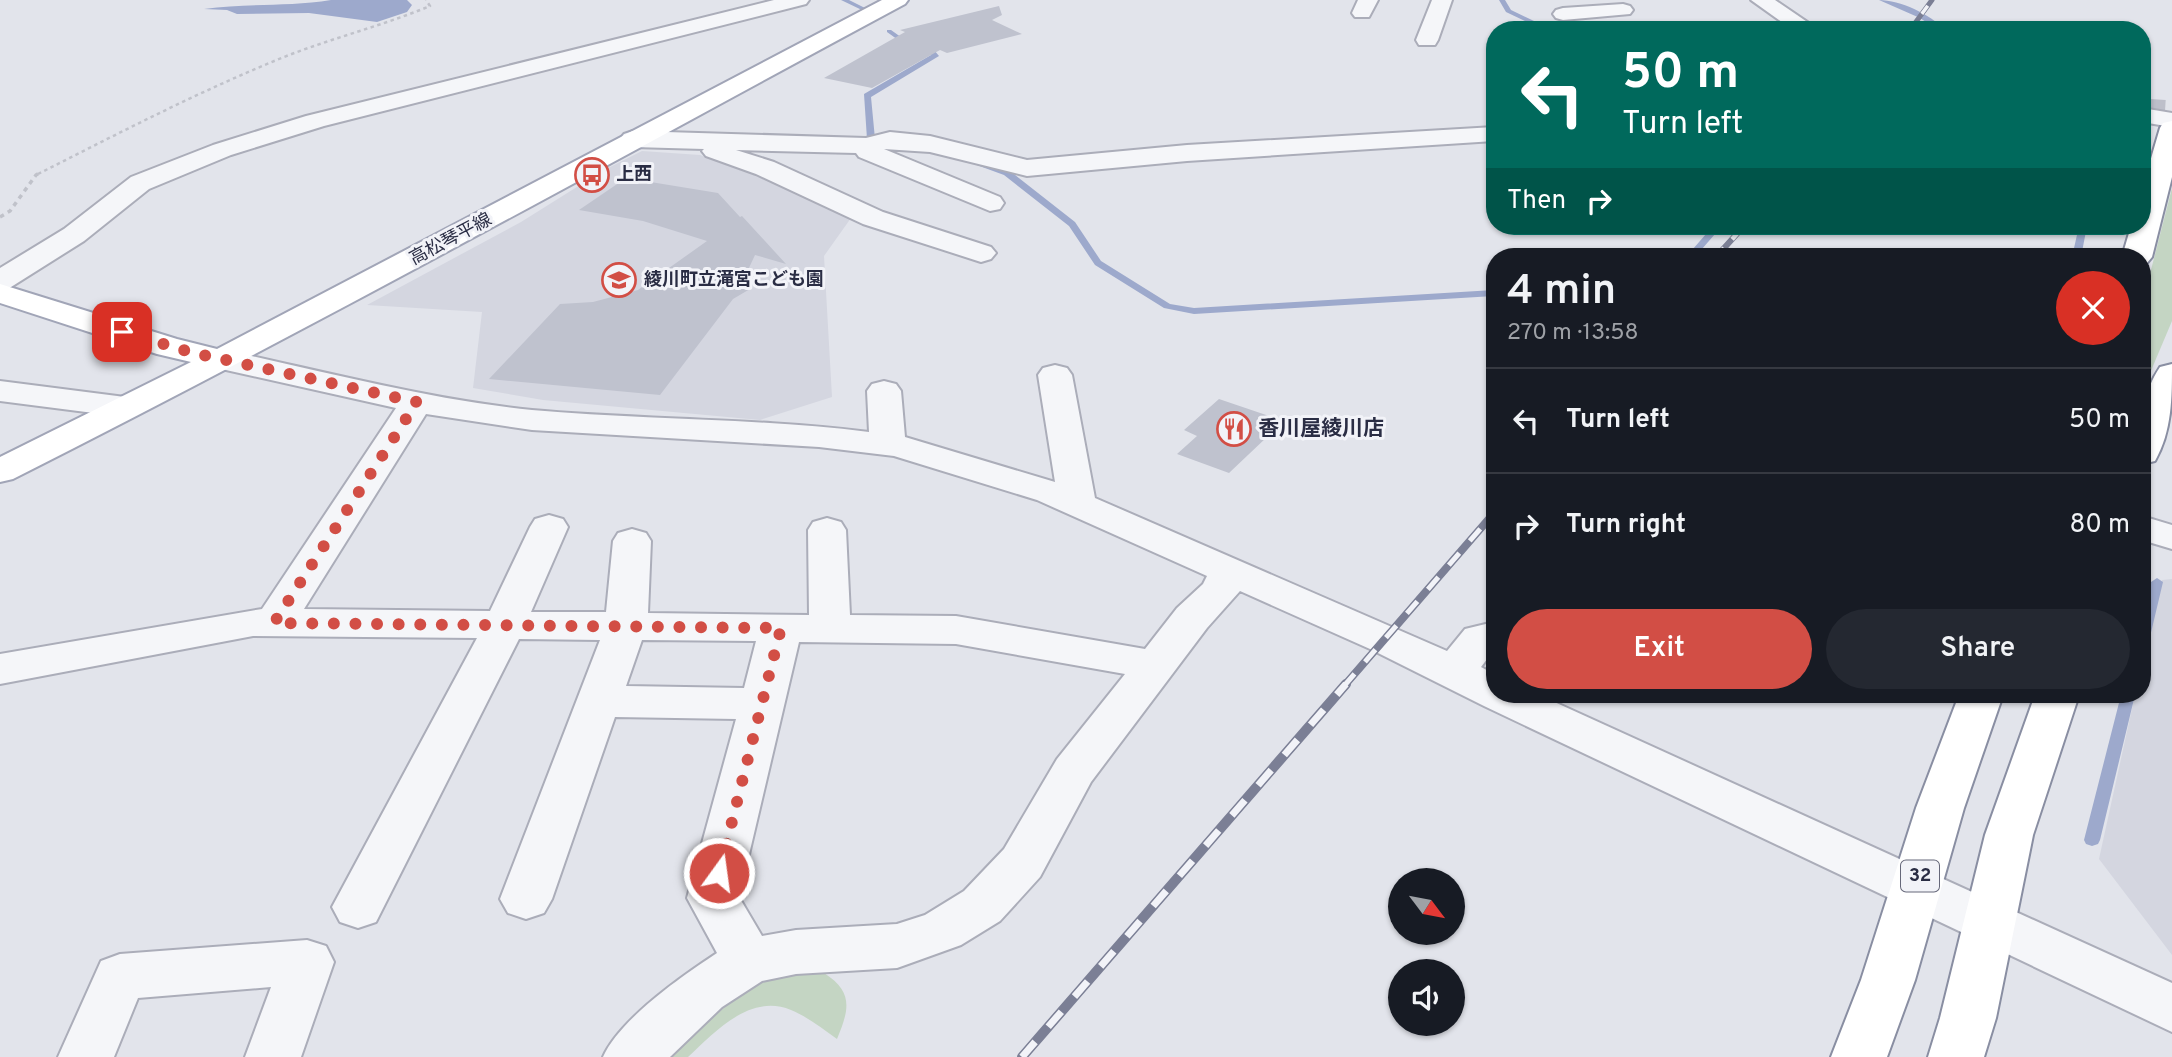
<!DOCTYPE html>
<meta charset="utf-8">
<style>
:root{--surface:#171b24;--page:#242831;--text:#f1f3f6;--muted:#9ea1a6;--line:#363941;--accent:#d24e45}
body{margin:0;font-family:Overpass,"Noto Sans JP",sans-serif;background:var(--page);color:var(--text);height:100vh;display:flex;flex-direction:column;font-size:26px;white-space:nowrap}
*{box-sizing:border-box;margin:0}
p{font-size:23px;color:var(--muted)}
.icon{flex:none;width:38px;height:38px;fill:none;stroke:currentColor;stroke-width:2;stroke-linecap:round;stroke-linejoin:round}
.map{position:relative;flex:1;overflow:hidden}
.side{position:absolute;left:1486px;top:248px;width:665px;height:455px;display:flex;flex-direction:column;background:var(--surface);border-radius:28px;box-shadow:0 2px 5px #0004}
.side>*{flex:none}
.guide{position:absolute;left:1486px;top:21px;width:665px;height:214px;border-radius:28px;box-shadow:0 2px 5px #0004;background:#00695c;color:#fff;overflow:hidden}
.needle{width:46px;rotate:122deg}
.tools{position:absolute;left:1388px;top:868px;display:grid;gap:14px}
.tools a{display:grid;place-items:center;width:77px;height:77px;border-radius:50%;background:var(--surface);box-shadow:0 2px 5px #0004;font-size:35px}
.pin{position:absolute;display:grid;place-items:center;width:60px;height:60px;color:#fff;margin:-30px;border-radius:14px;box-shadow:0 4px 10px #0006}
.me{position:absolute;width:77px;margin:-38px;rotate:14deg;stroke-linejoin:round;filter:drop-shadow(0 0 5px #0008)}
.turn{display:flex;align-items:center;gap:24px;height:147px;padding:0 21px;font-size:32px}
.turn .icon{width:91px;height:91px;stroke-width:2.5}
.turn b{display:block;font-size:49px;line-height:60px}
.then{display:flex;align-items:center;height:66px;padding:0 21px;background:#0003;gap:14px;font-size:26px}
.round{display:grid;place-items:center;flex:none;width:74px;height:74px;border-radius:37px;background:var(--page)}
.head{display:flex;align-items:center;justify-content:space-between;height:119px;padding:0 21px}
h1{font-size:42px;font-weight:600;line-height:52px}
.action{display:flex;gap:14px;margin-top:auto;padding:14px 21px}
.action a{flex:1;height:80px;border-radius:42px;background:var(--accent);color:#fff;font-size:28px;font-weight:600;line-height:80px;text-align:center}
.action a+a{background:var(--page);color:var(--text)}
ul{padding:0;list-style:none}
li{display:flex;align-items:center;gap:21px;height:105px;padding:0 21px;border-top:2px solid var(--line)}
li div{flex:1}
li b{display:block;font-size:26px}
li em{font-style:normal}
.map>svg:first-child{display:block}
.built{fill:#d4d6e0}
.green{fill:#c4d5c3}
.water{fill:#9da9cc}
.lines{fill:none;stroke-linecap:round;stroke-linejoin:round}
.stream{fill:#9da9cc;fill-rule:evenodd}
.building{fill:#bfc2ce}
.minor-tunnel{stroke:#bdbfca;stroke-width:23;stroke-dasharray:23 11;stroke-linecap:butt}
.minor-casing{stroke:#abadb9;stroke-width:4}
.major-casing{stroke:#a1a5b7;stroke-width:4}
.highway-casing{stroke:#898ea2;stroke-width:4}
.path-far1{stroke:#c0c2ca;stroke-width:2.5;stroke-dasharray:3.5 3.5;stroke-linecap:butt}
.path{stroke:#c0c2ca;stroke-width:3.5;stroke-dasharray:4.5 4.5;stroke-linecap:butt}
.minor{fill:#f5f6f9;fill-rule:evenodd}
.major{fill:#fff;fill-rule:evenodd}
.highway{fill:#fff;fill-rule:evenodd}
.rail-far3-casing{stroke:#7b7f95;stroke-width:5}
.rail-far2-casing{stroke:#7b7f95;stroke-width:6}
.rail-far1-casing{stroke:#7b7f95;stroke-width:8}
.rail-casing{stroke:#7b7f95;stroke-width:10}
.rail-far3{stroke:#f2f3f8;stroke-width:3.5;stroke-dasharray:10;stroke-linecap:butt}
.rail-far2{stroke:#f2f3f8;stroke-width:4.5;stroke-dasharray:12;stroke-linecap:butt}
.rail-far1{stroke:#f2f3f8;stroke-width:5;stroke-dasharray:16;stroke-linecap:butt}
.rail{stroke:#f2f3f8;stroke-width:7;stroke-dasharray:20;stroke-linecap:butt}
.route{stroke:#d24e45;stroke-width:12;stroke-dasharray:0 21.6}
.labels{text-anchor:middle;dominant-baseline:central;stroke-width:6;stroke-linejoin:round;paint-order:stroke}
.far-poi-label{font-size:18px;font-weight:bold;fill:#2a2d44;stroke:#f2f3f8;text-anchor:start}
.far-street-label{font-size:18px;fill:#2a2d44;stroke:#f2f3f8}
.shield{fill:#f2f3f8;stroke:#66687a;stroke-width:2}
.shield-label{font-size:19px;font-weight:bold;fill:#2a2d44}
.poi-label{font-size:21px;font-weight:bold;fill:#2a2d44;stroke:#f2f3f8;text-anchor:start}
</style>
<div class="map">
<svg width="2172" height="1057" viewBox="0 0 2172 1057">
<rect width="100%" height="100%" fill="#e2e4eb"/>
<path class="built" d="M 642,151 L 700,155 L 745,171 L 851,218 L 824,256 L 832,397 L 760,420 L 543,400 L 473,388 L 482,312 L 367,305 L 521,222 L 604,170 Z
M 2172,579 L 2172,955 L 2099,859 L 2135,695 L 2142,695 L 2142,665 L 2162,580 Z"/>
<path class="green" d="M 2172,188 L 2172,321 L 2142,392 L 2142,305 Z
M 824,973 C 854,992 849,1010 837,1039 C 823,1029 808,1017 791,1010 C 750,993 715,1032 688,1057 L 671,1057 C 704,1027 740,984 786,975 C 798,972 812,973 824,973 Z"/>
<path class="water" d="M 331,0 L 407,0 L 412,5 L 407,12 L 377,22 L 309,13 L 237,14 L 227,10 L 204,9 C 246,3 288,7 331,0 Z"/>
<g class="lines">
<path class="stream" d="M 841,0 L 849,0 L 869,10 L 864,11 Z
M 1499,0 L 1505,0 L 1511,10 L 1553,30 L 1544,30 L 1506,12 Z
M 1879,0 C 1900,0 1930,14 1945,30 L 1938,30 L 1920,18 Z
M 887,30 L 891,30 L 905,40 L 934,50 L 939,56 L 871,97 L 875,139 L 871,141 L 867,139 L 864,94 L 931,55 L 929,52 L 901,42 L 887,32 Z
M 974,160 L 980,160 L 1010,171 L 1075,222 L 1101,261 L 1170,304 L 1194,308 L 1494,290 L 1494,296 L 1194,314 L 1164,308 L 1095,265 L 1069,226 L 1004,175 L 974,164 Z
M 1713,226 L 1722,226 L 1695,257 L 1686,257 Z
M 2079,226 L 2087,226 L 2081,257 L 2072,257 Z
M 2157,578 L 2163,582 L 2149,641 L 2147,644 L 2142,645 L 2142,615 L 2151,582 Z
M 2121,695 L 2135,695 L 2100,840 L 2098,844 L 2092,846 L 2086,844 L 2084,840 Z"/>
</g>
<path class="building" d="M 999,6 L 1002,15 L 992,20 L 1022,34 L 947,53 L 940,50 L 872,88 L 824,78 L 905,32 L 900,30 Z
M 626,178 L 718,193 L 740,217 L 742,216 L 786,264 L 755,255 L 748,270 L 750,289 L 733,299 L 660,395 L 489,379 L 560,304 L 593,302 L 638,290 L 707,241 L 643,221 L 579,210 Z
M 1219,399 L 1284,421 L 1229,473 L 1177,454 L 1197,436 L 1184,430 Z"/>
<g class="lines">
<path class="minor-tunnel" d="M 2142,110 L 2172,112"/>
<g class="minor-casing">
<path id="minor" d="M 774,0 L 809,0 L 806,4 L 324,126 L 231,155 L 149,189 L 84,241 L 11,287 L 0,290 L 0,268 L 64,229 L 131,177 L 213,145 L 306,116 Z
M 1358,0 L 1378,0 L 1369,17 L 1355,17 L 1352,13 Z
M 1432,0 L 1452,0 L 1438,40 L 1435,45 L 1419,45 L 1416,40 Z
M 1751,0 L 1775,0 L 1819,30 L 1793,30 Z
M 1623,4 L 1630,6 L 1633,10 L 1630,14 L 1563,20 L 1556,18 L 1553,14 L 1556,10 L 1563,8 Z
M 2142,108 L 2172,113 L 2172,127 L 2142,122 Z
M 1494,127 L 1494,141 L 1187,161 L 1027,176 L 930,152 L 884,149 L 1000,197 L 1004,203 L 1000,209 L 990,211 L 859,157 L 856,153 L 736,150 L 774,162 L 883,212 L 991,247 L 996,253 L 991,259 L 981,262 L 863,224 L 756,174 L 706,156 L 702,151 L 704,149 L 633,147 L 624,144 L 620,139 L 624,134 L 633,131 L 866,138 L 890,132 L 930,136 L 1027,160 L 1187,145 Z
M 220,349 C 323,371 426,399 532,410 C 644,420 757,418 869,432 L 867,391 L 872,384 L 884,381 L 896,384 L 901,391 L 905,437 L 1055,482 L 1038,375 L 1043,368 L 1055,365 L 1067,368 L 1072,375 L 1095,498 L 1447,651 L 1465,629 L 1494,622 L 1494,650 L 1481,667 L 1494,674 L 1494,695 L 1539,695 L 2172,983 L 2172,1032 L 1484,706 L 1370,649 L 1240,591 L 1207,628 L 1091,782 L 1040,877 L 1000,921 L 961,945 L 897,968 L 796,974 L 762,981 L 722,1007 L 670,1057 L 603,1057 C 620,1019 682,976 717,953 L 687,898 L 736,719 L 615,717 L 552,899 L 544,913 L 526,919 L 508,913 L 500,899 L 600,640 L 519,639 L 376,922 L 358,928 L 340,922 L 332,907 L 477,638 L 253,636 L 0,684 L 0,654 L 262,609 L 396,408 L 208,366 L 204,359 L 208,352 ZM 426,414 L 532,430 L 819,447 L 894,456 L 1037,500 L 1207,576 L 1203,584 L 1177,608 L 1145,649 L 956,616 L 850,615 L 846,530 L 841,522 L 827,518 L 813,522 L 808,530 L 809,615 L 648,613 L 651,541 L 646,533 L 632,529 L 618,533 L 613,541 L 606,612 L 531,612 L 568,527 L 563,519 L 549,515 L 535,519 L 530,527 L 490,611 L 304,609 ZM 642,640 L 756,641 L 744,688 L 626,686 ZM 799,642 L 956,644 L 1125,674 L 1057,759 L 1004,849 L 964,891 L 925,915 L 897,924 L 796,930 L 762,936 L 739,897 Z
M 0,381 L 125,397 L 137,400 L 142,407 L 137,414 L 125,417 L 0,401 Z
M 2142,516 L 2172,525 L 2172,549 L 2142,540 Z
M 307,940 L 326,946 L 334,962 L 301,1057 L 245,1057 L 271,987 L 138,998 L 114,1057 L 58,1057 L 101,961 L 120,954 Z"/>
</g>
<g class="major-casing">
<path id="major" d="M 882,0 L 908,0 L 905,4 C 608,164 314,327 13,479 L 0,482 L 0,457 L 191,362 L 157,354 L 0,303 L 0,284 L 177,339 L 217,349 Z"/>
</g>
<g class="highway-casing">
<path id="highway" d="M 2172,121 L 2172,177 L 2152,257 L 2147,263 L 2142,265 L 2142,257 L 2122,257 L 2131,226 L 2142,226 L 2142,189 L 2160,128 L 2163,123 Z
M 2172,364 C 2172,398 2172,431 2155,461 L 2142,464 C 2142,428 2139,398 2160,367 Z
M 1959,695 L 2003,695 L 1964,808 L 1915,980 L 1887,1057 L 1831,1057 L 1861,980 L 1916,808 Z
M 2035,695 L 2079,695 L 2033,835 L 1996,1018 L 1984,1057 L 1928,1057 L 1940,1018 L 1985,835 Z"/>
</g>
<path class="path-far1" d="M 38,174 C 119,133 200,91 284,57 C 332,38 382,26 430,6 L 426,0"/>
<path class="path" d="M 0,217 L 10,211 L 36,175 L 41,172"/>
<use href="#minor" class="minor"/>
<use href="#major" class="major"/>
<use href="#highway" class="highway"/>
<g class="rail-far3-casing">
<path id="rail-far3" d="M 1910,30 L 1932,0"/>
</g>
<g class="rail-far2-casing">
<path id="rail-far2" d="M 1716,257 L 1744,226"/>
</g>
<g class="rail-far1-casing">
<path id="rail-far1" d="M 1344,686 L 1494,513"/>
</g>
<g class="rail-casing">
<path id="rail" d="M 1022,1057 L 1346,684"/>
</g>
<use href="#rail-far3" class="rail-far3"/>
<use href="#rail-far2" class="rail-far2"/>
<use href="#rail-far1" class="rail-far1"/>
<use href="#rail" class="rail"/>
</g>
<g class="lines">
<path class="route" d="M 122,332 L 194,353 L 417,402 L 274,623 L 781,628 L 719,873"/>
</g>
<defs>
<g id="bus-ring" transform="scale(1.75)"><circle r="9.5" fill="#f2f3f8" stroke="#d24e45" stroke-width="1.5"/><path d="M-5-6H5V4H4V6H2V4H-2V6H-4V4H-5ZM-3.5-4V0h7V-4ZM-3.5 1.2v1.5H-2V1.2ZM2 1.2v1.5H3.5V1.2Z" fill="#d24e45"/></g>
<g id="school-ring" transform="scale(1.75)"><circle r="9.5" fill="#f2f3f8" stroke="#d24e45" stroke-width="1.5"/><path d="M0-5L7-2L0 1L-7-2ZM-4 1L0 2.5L4 1V4Q0 6-4 4Z" fill="#d24e45"/></g>
<g id="restaurant-ring" transform="scale(1.75)"><circle r="9.5" fill="#f2f3f8" stroke="#d24e45" stroke-width="1.5"/><path d="M-5-6h1v4h1v-4h1v4h1v-4h1v5L-1.5 .5V6h-2V.5L-5-1ZM5-6V6H3V1.5H1.5Q1.5-4 5-6Z" fill="#d24e45"/></g>
</defs>
<g fill-rule="evenodd">
<use href="#bus-ring" x="592" y="175"/>
<use href="#school-ring" x="619" y="280"/>
<use href="#restaurant-ring" x="1234" y="429"/>
</g>
<g class="labels">
<g class="far-poi-label">
<text x="616" y="175">上西</text>
<text x="644" y="280">綾川町立滝宮こども園</text>
</g>
<g class="far-street-label">
<text transform="translate(451 240) rotate(-28)">高松琴平線</text>
</g>
<rect class="shield" x="1901" y="860.5" width="38" height="31" rx="5"/>
<g class="shield-label">
<text x="1920" y="876">32</text>
</g>
<g class="poi-label">
<text x="1258" y="429">香川屋綾川店</text>
</g>
</g>
</svg>
<div class="tools">
<a><svg class="needle" viewBox="-14 -14 28 28"><path d="M0-13l5 13h-10z" fill="#e53935"/><path d="M0 13l5-13h-10z" fill="#9ea1a6"/></svg></a>
<a><svg class="icon" aria-label="sound" viewBox="0 0 24 24"><path d="M4 9h4l5-4v14l-5-4H4zM17 9q2 3 0 6"/></svg></a>
</div>
<div class="pin" style="left:122px;top:332px;background:#d93025"><svg class="icon" aria-label="arrive" viewBox="0 0 24 24"><path d="M6 21V4h12l-3 4 3 4H6"/></svg></div>
<svg class="me" style="left:719px;top:873px" viewBox="-20 -20 40 40"><circle r="17" fill="#d24e45" stroke="#fff" stroke-width="3"/><path d="M0-11L8 9 0 5-8 9z" fill="#fff"/></svg>
<div class="guide">
<div class="turn"><svg class="icon" aria-label="left" viewBox="0 0 24 24"><path d="M17 20v-9H6M10 6l-5 5 5 5"/></svg><div><b>50 m</b>Turn left</div></div>
<div class="then">Then<svg class="icon" aria-label="right" viewBox="0 0 24 24"><path d="M7 20v-9h11M14 6l5 5-5 5"/></svg></div>
</div>
<section class="side">
<div class="head"><div><h1>4 min</h1><p>270 m · 13:58</p></div><a class="round" style="background:#d93025;color:#fff"><svg class="icon" aria-label="close" viewBox="0 0 24 24"><path d="M6 6l12 12M18 6L6 18"/></svg></a></div>
<ul>
<li><svg class="icon" aria-label="left" viewBox="0 0 24 24"><path d="M17 20v-9H6M10 6l-5 5 5 5"/></svg><div><b>Turn left</b></div><em>50 m</em></li>
<li><svg class="icon" aria-label="right" viewBox="0 0 24 24"><path d="M7 20v-9h11M14 6l5 5-5 5"/></svg><div><b>Turn right</b></div><em>80 m</em></li>
</ul>
<div class="action"><a>Exit</a><a>Share</a></div>
</section>
</div>
